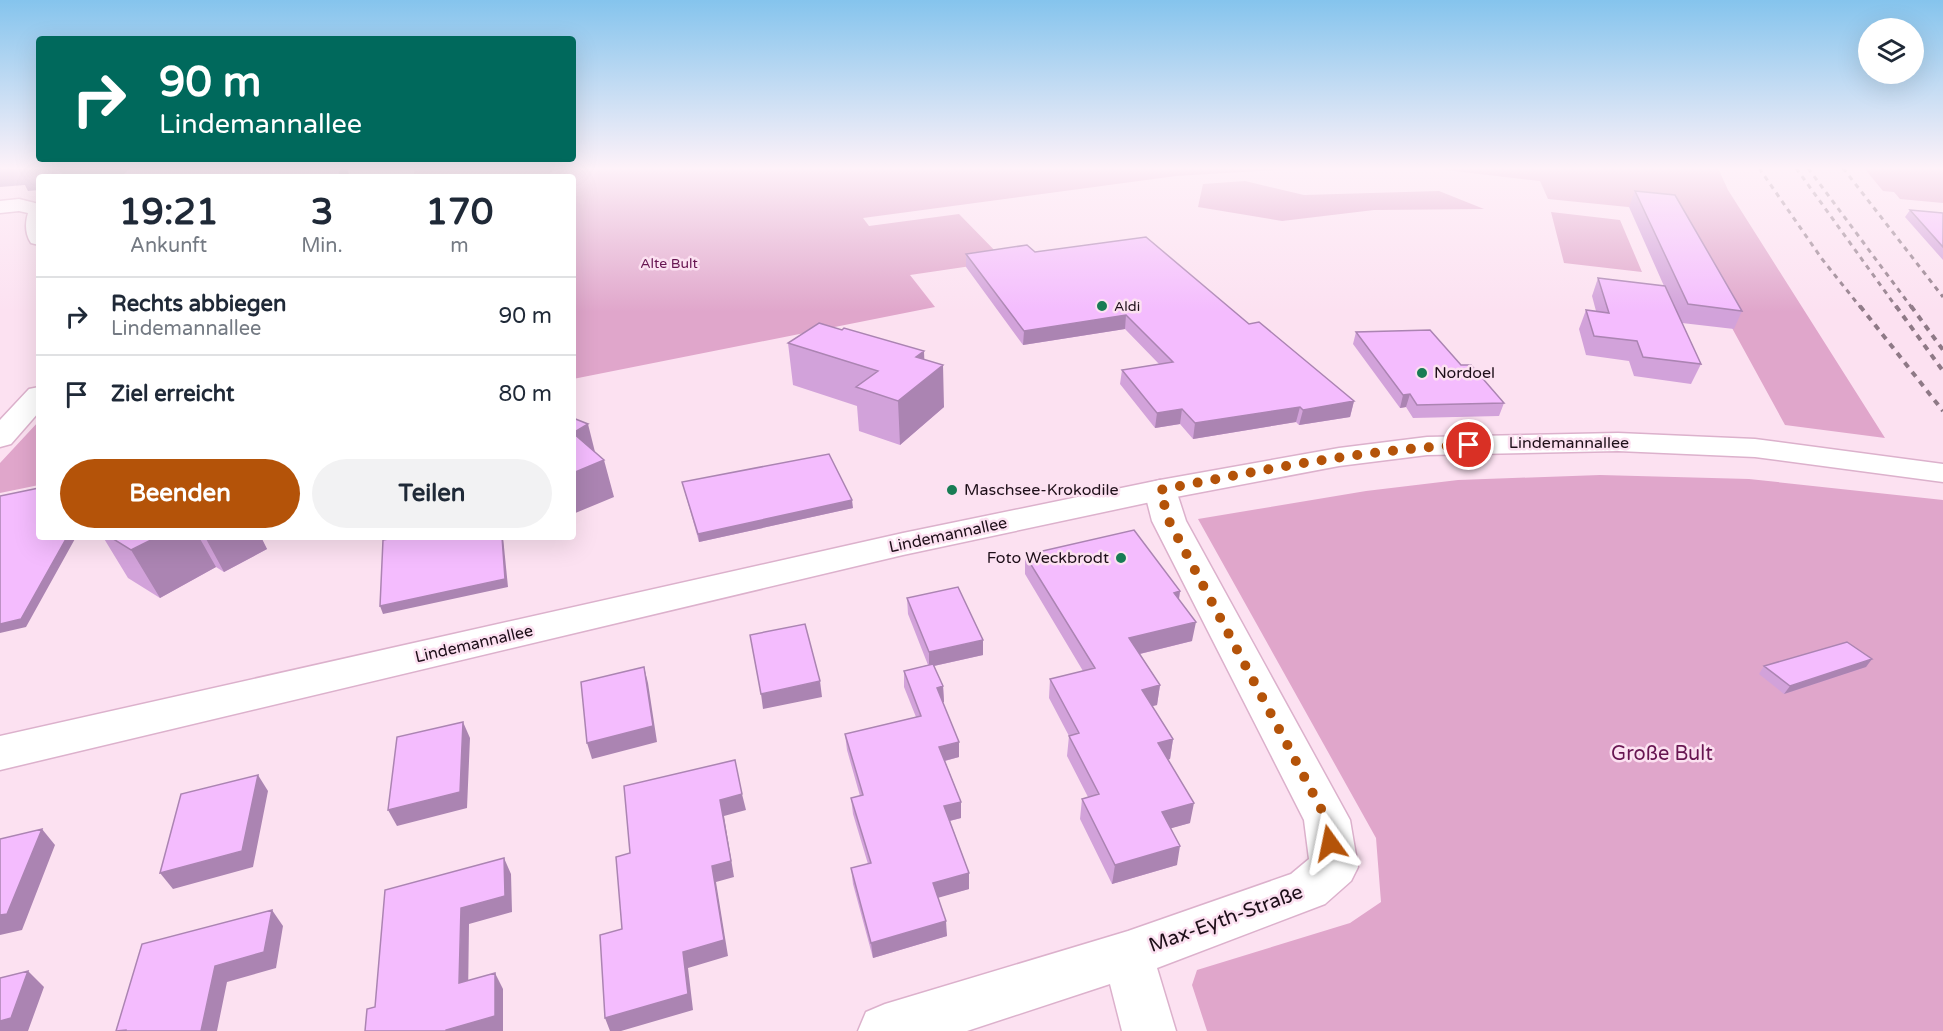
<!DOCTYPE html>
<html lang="de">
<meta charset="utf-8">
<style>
:root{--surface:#fff;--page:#f2f2f3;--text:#1f2937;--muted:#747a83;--line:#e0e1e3;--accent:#b45309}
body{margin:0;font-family:"Varela Round",sans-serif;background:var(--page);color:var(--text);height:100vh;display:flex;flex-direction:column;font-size:22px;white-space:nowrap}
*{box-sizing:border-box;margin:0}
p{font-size:20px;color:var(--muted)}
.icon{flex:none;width:33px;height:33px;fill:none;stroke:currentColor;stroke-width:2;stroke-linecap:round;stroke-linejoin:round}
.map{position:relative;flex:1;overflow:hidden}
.details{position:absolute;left:36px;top:174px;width:540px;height:366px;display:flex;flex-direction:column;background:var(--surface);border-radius:6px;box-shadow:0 6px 24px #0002}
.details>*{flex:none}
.banner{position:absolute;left:36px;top:36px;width:540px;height:126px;border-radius:6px;box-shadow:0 6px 24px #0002;background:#00695c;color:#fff;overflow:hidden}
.fabs{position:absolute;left:1858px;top:18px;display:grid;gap:12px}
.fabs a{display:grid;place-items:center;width:66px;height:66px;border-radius:50%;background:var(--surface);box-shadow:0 6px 24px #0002;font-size:30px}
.pin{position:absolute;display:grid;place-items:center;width:51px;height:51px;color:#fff;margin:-26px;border:3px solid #fff;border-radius:50%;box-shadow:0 2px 6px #0007}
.me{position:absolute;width:66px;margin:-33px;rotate:348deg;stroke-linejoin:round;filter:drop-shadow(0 0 4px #0008)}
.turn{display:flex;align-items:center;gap:21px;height:126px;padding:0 24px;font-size:27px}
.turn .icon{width:78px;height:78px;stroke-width:2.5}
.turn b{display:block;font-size:42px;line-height:51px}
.eta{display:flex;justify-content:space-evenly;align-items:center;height:102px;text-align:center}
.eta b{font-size:36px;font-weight:800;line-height:42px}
.action{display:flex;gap:12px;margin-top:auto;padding:12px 24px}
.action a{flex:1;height:69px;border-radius:36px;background:var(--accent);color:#fff;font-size:24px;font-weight:800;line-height:69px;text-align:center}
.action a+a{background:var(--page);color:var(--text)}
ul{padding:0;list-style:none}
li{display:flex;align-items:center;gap:18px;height:78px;padding:0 24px;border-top:2px solid var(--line)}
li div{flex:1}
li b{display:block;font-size:22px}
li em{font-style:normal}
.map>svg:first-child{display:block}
.green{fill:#e0a6cb}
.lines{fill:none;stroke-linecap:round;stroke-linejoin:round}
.street-casing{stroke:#dcb1cc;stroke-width:3}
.secondary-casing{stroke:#dcb1cc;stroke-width:3}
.street{fill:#fff;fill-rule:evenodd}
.secondary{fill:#fff;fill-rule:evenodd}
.rail-far1{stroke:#8e7986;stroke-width:3;stroke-dasharray:5 5;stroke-linecap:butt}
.rail{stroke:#8e7986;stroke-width:4;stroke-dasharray:6 6;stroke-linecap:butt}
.wall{fill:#d2a2da}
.shaded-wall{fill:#ab84b2}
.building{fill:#f4bcfe;stroke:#ab84b2;stroke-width:1.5}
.route{stroke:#b45309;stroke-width:10;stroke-dasharray:0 18}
.poi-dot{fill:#187c54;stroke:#fce1f1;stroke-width:2}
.labels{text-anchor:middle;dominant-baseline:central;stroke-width:5;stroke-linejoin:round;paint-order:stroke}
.far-park-label{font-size:14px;fill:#671551;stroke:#fce1f1}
.far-poi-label{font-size:14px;fill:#1e0f19;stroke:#fce1f1;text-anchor:start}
.poi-label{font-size:16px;fill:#1e0f19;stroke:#fce1f1;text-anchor:start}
.street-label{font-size:16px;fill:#1e0f19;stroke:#fce1f1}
.near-park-label{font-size:20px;fill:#671551;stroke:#fce1f1}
.near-street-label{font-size:20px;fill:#1e0f19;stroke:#fce1f1}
</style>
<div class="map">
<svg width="1943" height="1031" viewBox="0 0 1943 1031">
<rect width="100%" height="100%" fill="#fce1f1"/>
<path class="green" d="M 414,168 L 1309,168 L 1176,176 L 863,218 L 869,226 L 959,214 L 1005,261 L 910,275 L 935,307 L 573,379 L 573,177 L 414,177 Z
M 1428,168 L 1718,168 L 1728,190 L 1885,438 L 1785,425 L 1668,211 L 1548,199 L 1540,181 Z
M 1864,168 L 1943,168 L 1943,203 L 1900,199 L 1894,192 L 1883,191 Z
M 1245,181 L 1304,195 L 1439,191 L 1484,209 L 1374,210 L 1282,221 L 1198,207 L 1203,184 Z
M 1551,212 L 1620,220 L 1642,272 L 1564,263 Z
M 39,421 L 39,485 L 0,493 L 0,463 Z
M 1600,475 L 1749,479 L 1943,500 L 1943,1031 L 1207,1031 L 1192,985 L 1197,970 L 1350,923 L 1381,902 L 1376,838 L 1198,519 L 1366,491 L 1458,480 Z"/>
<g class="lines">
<g class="street-casing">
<path id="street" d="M 19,199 L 39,204 L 39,245 L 31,243 C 25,234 25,223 28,213 L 19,211 L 0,213 L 0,201 Z
M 39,387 L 39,412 L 11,444 L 0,447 L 0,420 L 29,389 Z
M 1160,480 L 1171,483 L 1176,490 L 1186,521 L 1350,820 L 1358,867 L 1351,881 L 1325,904 L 1157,968 L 1176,1031 L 1122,1031 L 1110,984 L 967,1031 L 858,1031 L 866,1012 L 885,1004 L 1128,931 L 1291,874 L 1309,859 L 1304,820 L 1152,521 L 1144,490 L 1149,483 Z"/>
</g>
<g class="secondary-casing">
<path id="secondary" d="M 1618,433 L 1755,439 L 1943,464 L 1943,482 L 1755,457 L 1618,451 L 1427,455 L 1339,466 L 1160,500 L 903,555 L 0,770 L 0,736 L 903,533 L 1160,480 L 1339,448 L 1427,437 Z"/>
</g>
<use href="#street" class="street"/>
<use href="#secondary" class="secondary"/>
<path class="rail-far1" d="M 1759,168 L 1822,259 L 1861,308
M 1796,168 L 1897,308
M 1808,168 L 1912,308
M 1843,168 L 1943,297"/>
<path class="rail" d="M 1860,306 L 1943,411
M 1896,306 L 1943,371
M 1911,306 L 1943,350"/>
</g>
<path class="wall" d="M 1635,191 L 1742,311 L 1734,329 L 1682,323 L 1701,364 L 1691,384 L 1634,376 L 1629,361 L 1586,355 L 1579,329 L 1586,310 L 1596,311 L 1592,296 L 1598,278 L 1664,286 L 1629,207 Z
M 1910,210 L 1943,213 L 1943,260 L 1905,217 Z
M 1035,252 L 1249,324 L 1354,401 L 1350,417 L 1299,425 L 1296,422 L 1193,439 L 1180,424 L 1155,428 L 1120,384 L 1122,370 L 1159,364 L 1125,329 L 1023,345 L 966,267 L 966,254 Z
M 1356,332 L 1461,365 L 1504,403 L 1499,416 L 1413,418 L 1406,407 L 1400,408 L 1353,344 Z
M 788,343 L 924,359 L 944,407 L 900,445 L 859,431 L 857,406 L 793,385 Z
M 682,482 L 853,508 L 699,542 Z
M 103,537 L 261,537 L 267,549 L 224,572 L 216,567 L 160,598 L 128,578 Z
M 1025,555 L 1180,591 L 1179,600 L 1192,641 L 1140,654 L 1160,685 L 1157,705 L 1152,706 L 1173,739 L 1170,759 L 1168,760 L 1190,823 L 1171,828 L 1177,865 L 1112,884 L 1080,819 L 1082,799 L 1088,797 L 1067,756 L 1069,736 L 1049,698 L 1050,679 L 1083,671 L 1025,574 Z
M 907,598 L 983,655 L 934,666 L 943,686 L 944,702 L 943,702 L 959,757 L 945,761 L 961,802 L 961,818 L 950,821 L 969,873 L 969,889 L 938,897 L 947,936 L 873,958 L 853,884 L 851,868 L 868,864 L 853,814 L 851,798 L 860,796 L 847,750 L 845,734 L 916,717 L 904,687 L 904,671 L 928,665 L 908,614 Z
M 1872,659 L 1866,667 L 1784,694 L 1759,674 L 1764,666 Z"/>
<path class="shaded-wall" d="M 0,168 L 147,168 L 151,177 L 39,177 L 39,190 L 28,191 L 25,185 L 0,187 Z
M 342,168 L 347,168 L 350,177 L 338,177 Z
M 1126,315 L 1125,329 L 1023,345 L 1024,331 Z
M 924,351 L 925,379 L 943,365 L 944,407 L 900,445 L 898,401 L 916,357 Z
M 1410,394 L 1406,407 L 1400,408 L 1403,395 Z
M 1354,401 L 1350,417 L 1299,425 L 1303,410 Z
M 1300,407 L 1296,422 L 1193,439 L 1195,423 Z
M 1182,409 L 1180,424 L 1155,428 L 1157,413 Z
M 588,424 L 597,460 L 604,460 L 614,497 L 573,514 L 573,433 Z
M 852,500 L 853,508 L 699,542 L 698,534 Z
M 67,537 L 76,537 L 26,627 L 0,633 L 0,624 Z
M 157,537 L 199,537 L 216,567 L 160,598 L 131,550 Z
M 205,537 L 261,537 L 267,549 L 224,572 Z
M 502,537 L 503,537 L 508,587 L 383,614 L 380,606 Z
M 1180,591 L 1177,610 L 1174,593 Z
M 1196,622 L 1192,641 L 1127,657 L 1129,638 Z
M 983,640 L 983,655 L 929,667 L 929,652 Z
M 1872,659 L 1866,667 L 1784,694 L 1790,686 Z
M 644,667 L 648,683 L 657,742 L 592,759 L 587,743 Z
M 820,681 L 822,697 L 763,709 L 761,694 Z
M 1160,685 L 1157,705 L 1140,709 L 1142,690 Z
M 943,686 L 944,702 L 937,703 L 937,688 Z
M 463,722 L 470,738 L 467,808 L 397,826 L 388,810 Z
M 1173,739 L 1170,759 L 1155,763 L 1158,743 Z
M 959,742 L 959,757 L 940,762 L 939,747 Z
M 258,775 L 268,791 L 253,867 L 173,889 L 160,873 Z
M 742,794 L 746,810 L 724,816 L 734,877 L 716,882 L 728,956 L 688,968 L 693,1010 L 621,1031 L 610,1031 L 605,1018 L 683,952 L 712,866 L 720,800 Z
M 961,802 L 961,818 L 945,822 L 944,806 Z
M 1194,803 L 1190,823 L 1158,832 L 1162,812 Z
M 42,829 L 55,845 L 22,930 L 0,935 L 0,915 Z
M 1180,846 L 1177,865 L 1112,884 L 1115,865 Z
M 504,858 L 511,874 L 512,912 L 469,924 L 468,999 L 459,983 L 461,908 Z
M 969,873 L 969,889 L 934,899 L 933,883 Z
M 272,910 L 283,926 L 276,968 L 227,982 L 217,1031 L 201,1031 L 215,966 Z
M 946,921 L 947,936 L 873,958 L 871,943 Z
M 28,971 L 44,987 L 28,1031 L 0,1031 L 0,1021 Z
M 495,973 L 503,989 L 503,1031 L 446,1031 L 446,1030 Z"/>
<path class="building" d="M 129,168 L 342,168 L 338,177 L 120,177 Z
M 1635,191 L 1675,195 L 1742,311 L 1688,304 Z
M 1910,210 L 1943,213 L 1943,247 Z
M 1146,237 L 1249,324 L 1259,322 L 1354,401 L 1303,410 L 1300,407 L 1195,423 L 1182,409 L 1157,413 L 1122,370 L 1173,362 L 1126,315 L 1024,331 L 966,254 L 1027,245 L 1035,252 Z
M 1598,278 L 1665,286 L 1701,364 L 1643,357 L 1637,341 L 1594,336 L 1586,310 L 1609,313 Z
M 819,323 L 842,330 L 844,328 L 924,351 L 916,357 L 943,365 L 898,401 L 856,387 L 878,371 L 788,343 Z
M 1430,330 L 1461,365 L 1471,365 L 1504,403 L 1417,405 L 1410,394 L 1403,395 L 1356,332 Z
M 573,418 L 588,424 L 573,433 Z
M 573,433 L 604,460 L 573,473 Z
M 829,454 L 852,500 L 698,534 L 682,482 Z
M 39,488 L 39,537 L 67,537 L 21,619 L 0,624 L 0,496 Z
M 1134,530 L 1180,591 L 1174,593 L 1196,622 L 1129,638 L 1160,685 L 1142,690 L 1173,739 L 1158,743 L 1194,803 L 1162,812 L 1180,846 L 1115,865 L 1082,799 L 1099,794 L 1069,736 L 1079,733 L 1050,679 L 1095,668 L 1025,555 Z
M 110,537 L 157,537 L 131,550 Z
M 399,537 L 502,537 L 505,579 L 380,606 L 383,540 Z
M 958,587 L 983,640 L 929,652 L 907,598 Z
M 805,624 L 820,681 L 761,694 L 750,635 Z
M 1847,642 L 1872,659 L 1790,686 L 1764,666 Z
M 933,664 L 943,686 L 937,688 L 959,742 L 939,747 L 961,802 L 944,806 L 969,873 L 933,883 L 946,921 L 871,943 L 851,868 L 871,863 L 851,798 L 863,795 L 845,734 L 921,716 L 904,671 Z
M 644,667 L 653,726 L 587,743 L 581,682 Z
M 463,722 L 460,792 L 388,810 L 397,737 Z
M 735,760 L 742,794 L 720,800 L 731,861 L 712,866 L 724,940 L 683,952 L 688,994 L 605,1018 L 600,935 L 622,929 L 616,857 L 630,853 L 624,786 Z
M 258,775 L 242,851 L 160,873 L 181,794 Z
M 42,829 L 7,914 L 0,915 L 0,839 Z
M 504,858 L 505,896 L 461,908 L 459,983 L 495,973 L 495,1016 L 446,1030 L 446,1031 L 365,1031 L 367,1009 L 375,1007 L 385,890 Z
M 272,910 L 264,952 L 215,966 L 201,1031 L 126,1031 L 126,1030 L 116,1031 L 142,944 Z
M 28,971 L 11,1018 L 0,1021 L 0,978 Z"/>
<linearGradient id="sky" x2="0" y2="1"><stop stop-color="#85c4ed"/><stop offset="0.54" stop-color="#fef2f9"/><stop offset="1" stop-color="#fef2f9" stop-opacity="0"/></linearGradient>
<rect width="1943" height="312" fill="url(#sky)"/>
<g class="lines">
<path class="route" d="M 1330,843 L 1327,820 L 1169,521 L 1160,490 C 1262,470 1364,449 1469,445"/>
</g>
<g class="poi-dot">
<circle cx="1102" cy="306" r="6"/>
<circle cx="1422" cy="373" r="6"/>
<circle cx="952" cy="490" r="6"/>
<circle cx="1121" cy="558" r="6"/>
</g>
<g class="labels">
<g class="far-park-label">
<text x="669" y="263">Alte Bult</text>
</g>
<g class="far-poi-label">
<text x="1114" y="306">Aldi</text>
</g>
<g class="poi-label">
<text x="1434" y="373">Nordoel</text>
<text x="964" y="490">Maschsee-Krokodile</text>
<text x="1109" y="558" text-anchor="end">Foto Weckbrodt</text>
</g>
<g class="street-label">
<text x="1569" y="443">Lindemannallee</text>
<text transform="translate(948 535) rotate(-12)">Lindemannallee</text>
<text transform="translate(474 644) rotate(-13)">Lindemannallee</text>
</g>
<g class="near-park-label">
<text x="1662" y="754">Große Bult</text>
</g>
<g class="near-street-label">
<text transform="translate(1226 919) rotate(-20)">Max-Eyth-Straße</text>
</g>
</g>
</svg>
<div class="fabs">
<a><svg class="icon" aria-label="layers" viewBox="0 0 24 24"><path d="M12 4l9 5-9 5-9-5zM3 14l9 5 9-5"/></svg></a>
</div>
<div class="pin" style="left:1469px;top:445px;background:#d93025"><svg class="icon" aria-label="arrive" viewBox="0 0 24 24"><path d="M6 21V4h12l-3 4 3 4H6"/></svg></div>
<svg class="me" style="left:1330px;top:843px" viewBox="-20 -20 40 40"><path d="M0-17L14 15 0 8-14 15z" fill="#b45309" stroke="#fff" stroke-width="4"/></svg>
<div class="banner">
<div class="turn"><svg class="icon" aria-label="right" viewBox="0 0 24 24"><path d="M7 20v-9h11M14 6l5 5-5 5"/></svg><div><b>90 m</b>Lindemannallee</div></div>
</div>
<section class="details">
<div class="eta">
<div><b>19:21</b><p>Ankunft</p></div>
<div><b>3</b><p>Min.</p></div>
<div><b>170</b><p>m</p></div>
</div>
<ul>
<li><svg class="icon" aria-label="right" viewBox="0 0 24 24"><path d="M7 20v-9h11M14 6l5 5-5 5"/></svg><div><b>Rechts abbiegen</b><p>Lindemannallee</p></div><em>90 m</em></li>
<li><svg class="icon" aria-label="arrive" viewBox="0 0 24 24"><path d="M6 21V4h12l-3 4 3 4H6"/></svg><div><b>Ziel erreicht</b></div><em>80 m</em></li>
</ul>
<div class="action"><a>Beenden</a><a>Teilen</a></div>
</section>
</div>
